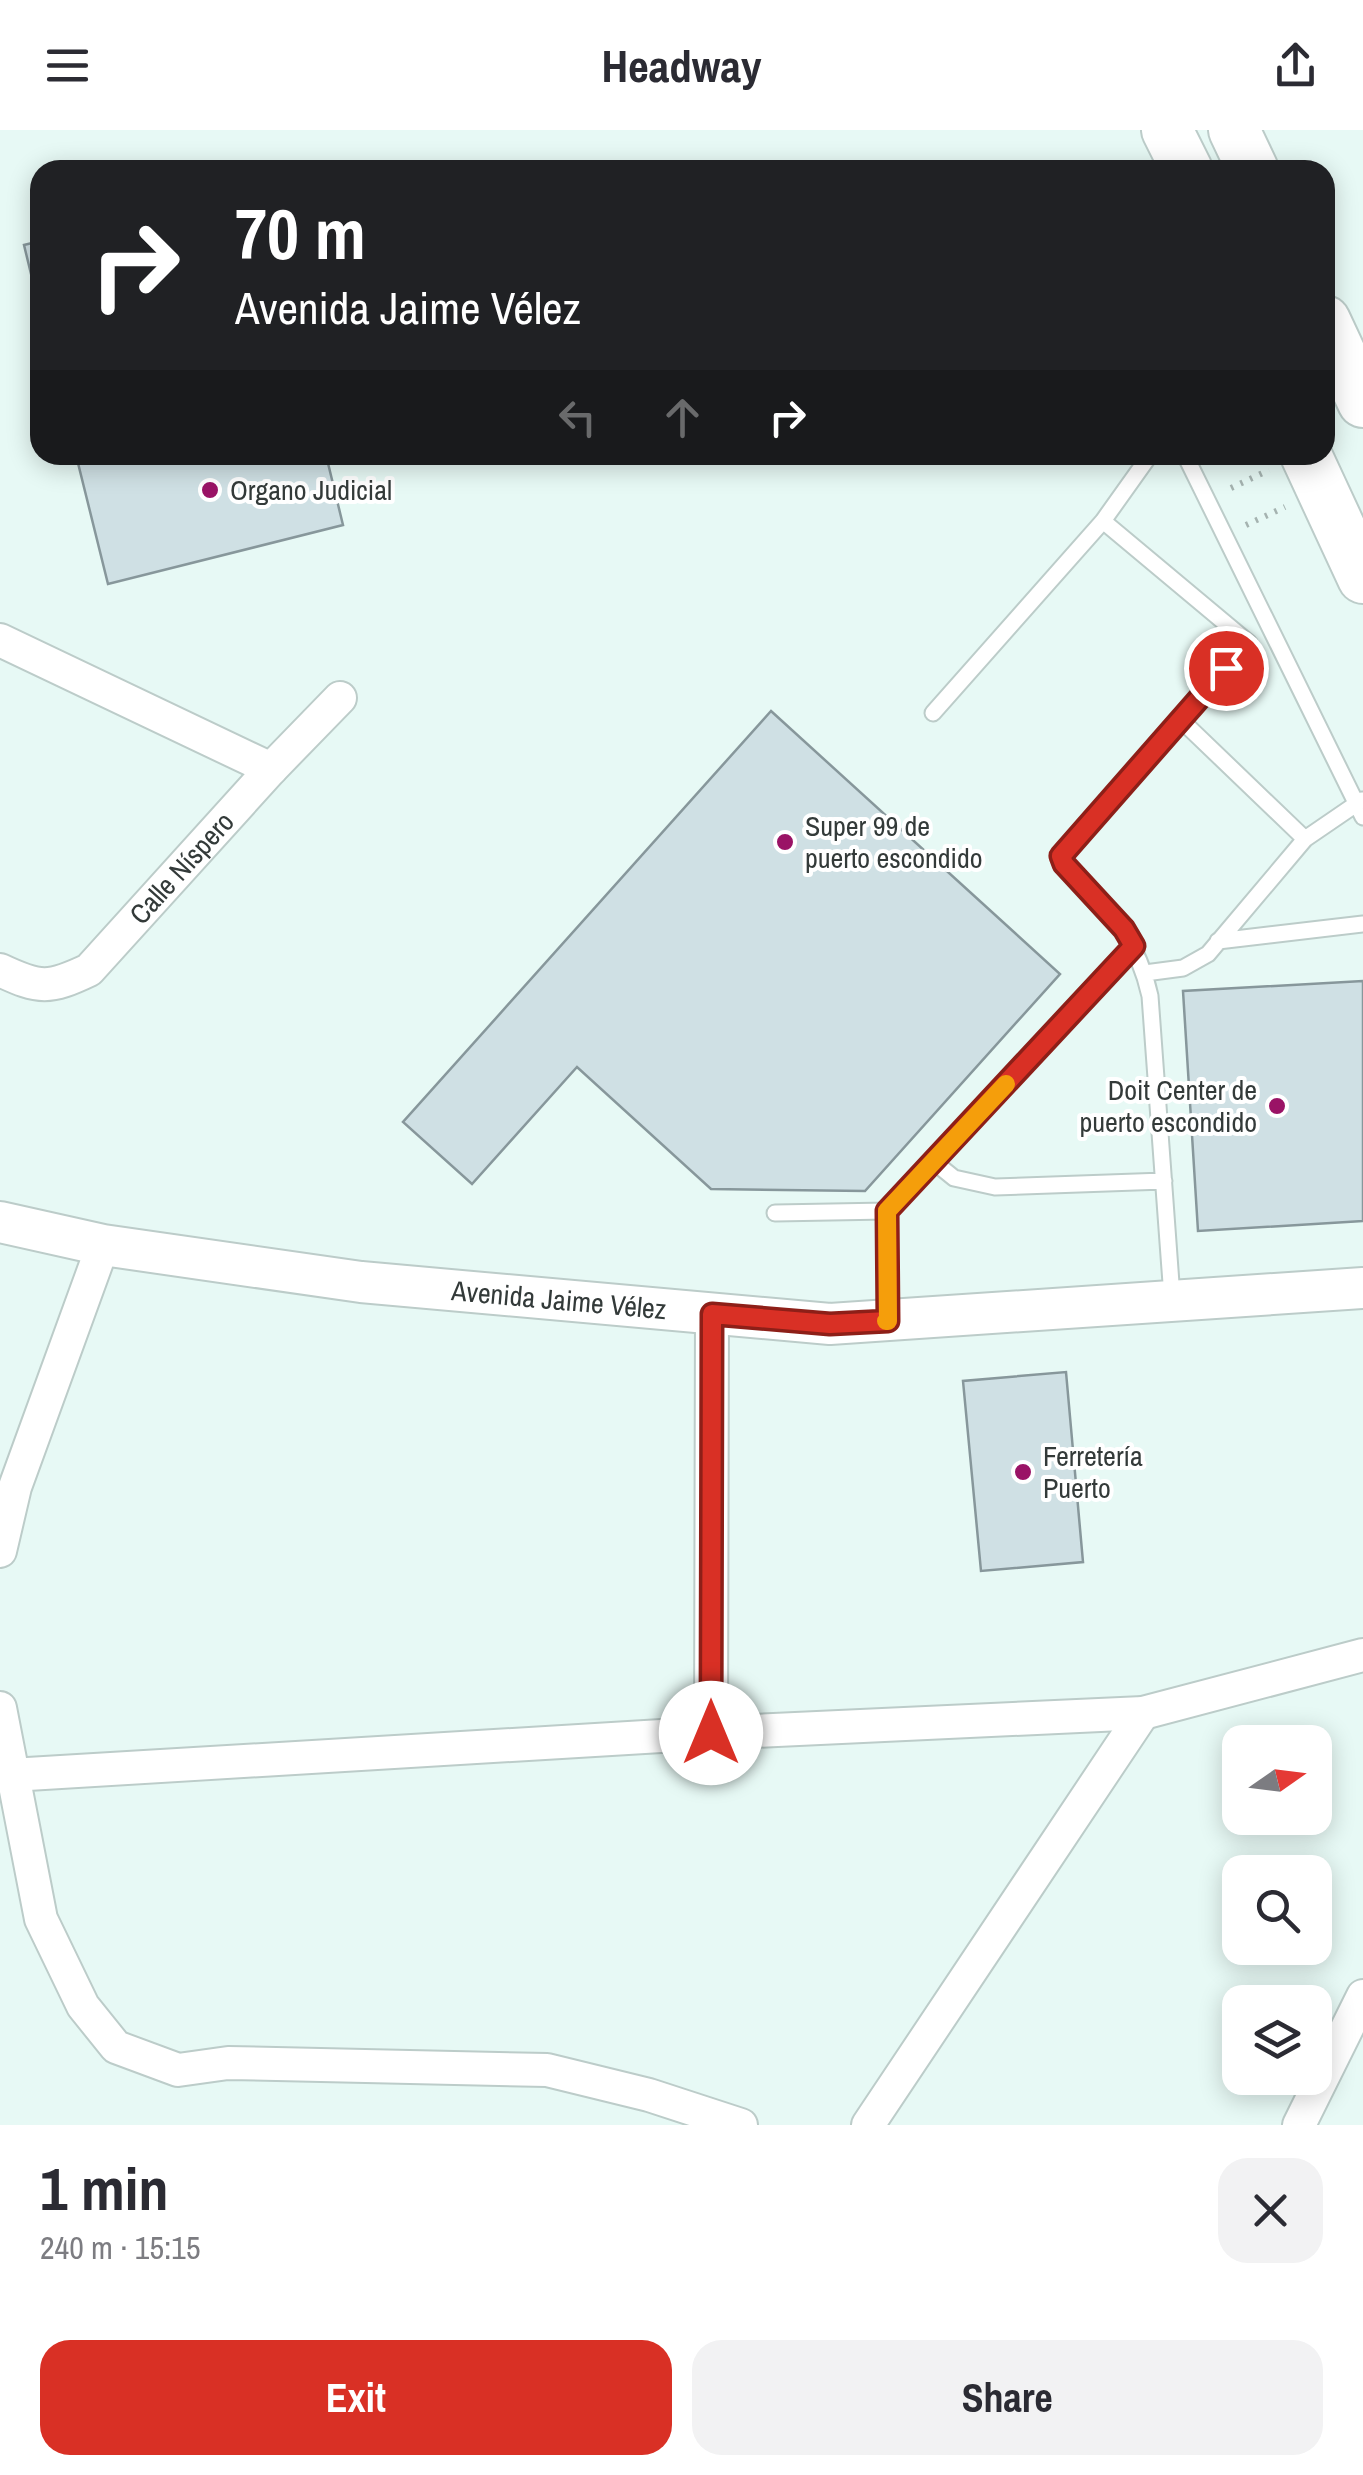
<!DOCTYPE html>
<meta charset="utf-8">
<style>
:root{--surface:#fff;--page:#f2f2f3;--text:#2b2b33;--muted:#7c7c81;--accent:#d93025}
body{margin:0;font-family:"Archivo Narrow",sans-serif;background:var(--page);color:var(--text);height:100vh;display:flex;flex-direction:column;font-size:38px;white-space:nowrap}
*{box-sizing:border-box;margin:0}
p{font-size:32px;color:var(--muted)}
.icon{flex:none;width:55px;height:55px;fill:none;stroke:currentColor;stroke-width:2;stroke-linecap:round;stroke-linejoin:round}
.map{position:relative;height:1995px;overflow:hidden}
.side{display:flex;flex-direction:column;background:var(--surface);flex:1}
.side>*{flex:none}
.hud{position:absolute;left:30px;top:30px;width:1305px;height:305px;border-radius:30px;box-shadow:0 5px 25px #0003;background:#202124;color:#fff;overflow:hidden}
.needle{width:65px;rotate:76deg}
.fabs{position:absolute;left:1222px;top:1595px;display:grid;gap:20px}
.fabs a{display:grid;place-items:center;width:110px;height:110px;border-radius:20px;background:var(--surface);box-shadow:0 5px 25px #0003;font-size:50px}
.pin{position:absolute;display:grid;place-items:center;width:85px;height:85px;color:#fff;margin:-42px;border:5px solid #fff;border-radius:50%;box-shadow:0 2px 10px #0007}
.me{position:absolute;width:110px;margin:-55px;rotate:0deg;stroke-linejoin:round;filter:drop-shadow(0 0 8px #0008)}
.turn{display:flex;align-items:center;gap:35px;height:210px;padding:0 40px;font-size:45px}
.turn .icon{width:130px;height:130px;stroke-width:2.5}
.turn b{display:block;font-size:70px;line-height:85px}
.lanes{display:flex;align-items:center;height:95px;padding:0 40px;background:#0003;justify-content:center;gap:50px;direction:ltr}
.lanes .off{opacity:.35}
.round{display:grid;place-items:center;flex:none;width:105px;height:105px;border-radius:30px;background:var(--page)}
.overview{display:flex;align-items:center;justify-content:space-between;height:170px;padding:0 40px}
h1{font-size:60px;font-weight:700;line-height:75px}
.action{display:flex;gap:20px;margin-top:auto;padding:20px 40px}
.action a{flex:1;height:115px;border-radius:30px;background:var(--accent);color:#fff;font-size:40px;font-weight:700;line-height:115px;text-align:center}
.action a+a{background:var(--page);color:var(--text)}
header{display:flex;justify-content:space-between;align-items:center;height:130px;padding:0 40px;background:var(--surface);font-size:45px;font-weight:700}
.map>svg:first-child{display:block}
.building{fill:#cfe0e4;stroke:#87979b;stroke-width:2.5}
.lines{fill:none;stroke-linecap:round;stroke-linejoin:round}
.service-casing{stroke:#bcccc9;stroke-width:19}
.minor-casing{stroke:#bcccc9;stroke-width:36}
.tertiary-casing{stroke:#bcccc9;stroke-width:44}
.primary-casing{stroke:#bcccc9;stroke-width:54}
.path{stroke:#a5b3b0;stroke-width:6;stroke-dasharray:2.5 8;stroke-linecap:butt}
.service{stroke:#fff;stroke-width:15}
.minor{stroke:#fff;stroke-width:32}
.tertiary{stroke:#fff;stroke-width:40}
.primary{stroke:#fff;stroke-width:50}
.route-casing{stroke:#8d1f18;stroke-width:25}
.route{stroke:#d93025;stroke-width:18}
.slow{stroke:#f59e0b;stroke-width:18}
.poi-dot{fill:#9a1366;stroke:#fff;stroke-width:4}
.labels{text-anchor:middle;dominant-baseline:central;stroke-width:8;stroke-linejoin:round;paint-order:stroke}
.poi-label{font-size:28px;fill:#333a39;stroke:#fff;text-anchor:start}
.street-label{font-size:28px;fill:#333a39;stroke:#fff}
</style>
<header><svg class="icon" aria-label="menu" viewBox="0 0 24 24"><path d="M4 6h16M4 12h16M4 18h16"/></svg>Headway<svg class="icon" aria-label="share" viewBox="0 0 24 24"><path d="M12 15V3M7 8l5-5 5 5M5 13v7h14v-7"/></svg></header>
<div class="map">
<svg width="1363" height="1995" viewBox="0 0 1363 1995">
<rect width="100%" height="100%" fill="#e7f9f5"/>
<path class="building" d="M 40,111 L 40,181 L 24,115 Z
M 76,325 L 326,325 L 343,395 L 108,454 Z
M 771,581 L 1060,844 L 865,1061 L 711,1059 L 577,937 L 472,1054 L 403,992 Z
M 1363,851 L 1363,1091 L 1198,1101 L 1183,861 Z
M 1066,1242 L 1083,1432 L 981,1441 L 963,1251 Z"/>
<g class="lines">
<g class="service-casing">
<path id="service" d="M 1185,325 L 1363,687
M 1103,391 L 1249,513 L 1061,726 L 1064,734 C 1106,779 1136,803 1150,866 L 1172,1167
M 933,583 L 1103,391 L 1150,325
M 1180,589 L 1305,709
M 1218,811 L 1363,794
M 1145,843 L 1183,838 L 1208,824 L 1305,709 L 1362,670
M 933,1031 L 954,1048 L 995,1057 L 1164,1051
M 775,1083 L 887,1081
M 888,1189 L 887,1081 L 1134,816"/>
</g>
<g class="minor-casing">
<g id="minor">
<path d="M 0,510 L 271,639"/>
<path id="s1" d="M 0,840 C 40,859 49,859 89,840 L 271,639 L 340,568"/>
<path d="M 0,1421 L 15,1357 L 103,1115"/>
<path d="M 0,1578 L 41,1789 L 83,1876 L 116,1917 L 178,1940 L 228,1933 L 547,1940 L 649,1965 L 741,1995"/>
<path d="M 711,1603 L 712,1184"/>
<path d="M 11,1645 L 711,1603 L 1143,1583 L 1363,1525"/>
<path d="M 868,1995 L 1143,1583"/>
<path d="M 1299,1995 L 1363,1866"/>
</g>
</g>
<g class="tertiary-casing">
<g id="tertiary">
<path id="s2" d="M 0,1092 L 103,1115 L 361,1152 L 830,1194 L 1363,1158"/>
</g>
</g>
<g class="primary-casing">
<path id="primary" d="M 1167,0 L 1187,40
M 1234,0 L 1253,40
M 1325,191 L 1363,272
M 1306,325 L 1363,448"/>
</g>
<path class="path" d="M 1231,358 L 1269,340
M 1246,395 L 1285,377"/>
<use href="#service" class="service"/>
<use href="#minor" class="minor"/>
<use href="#tertiary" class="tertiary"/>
<use href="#primary" class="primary"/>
</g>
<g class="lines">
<g class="route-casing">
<path id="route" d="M 711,1603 L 712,1184 L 830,1194 L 888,1191 L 887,1081 L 1134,816 L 1124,799 L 1064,734 L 1061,726 L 1226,538"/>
</g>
<use href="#route" class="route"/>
<path class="slow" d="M 886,1191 L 888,1191 L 887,1081 L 1006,954"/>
</g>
<g class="poi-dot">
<circle cx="210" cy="360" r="10"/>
<circle cx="785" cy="712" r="10"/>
<circle cx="1277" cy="976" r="10"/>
<circle cx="1023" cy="1342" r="10"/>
</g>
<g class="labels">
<g class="poi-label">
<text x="230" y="360">Organo Judicial</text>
<text x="805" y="696">Super 99 de<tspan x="805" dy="32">puerto escondido</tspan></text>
<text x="1257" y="960" text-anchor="end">Doit Center de<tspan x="1257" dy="32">puerto escondido</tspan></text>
<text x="1043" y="1326">Ferretería<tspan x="1043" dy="32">Puerto</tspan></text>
</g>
<g class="street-label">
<text stroke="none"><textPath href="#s1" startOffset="232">Calle Níspero</textPath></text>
<text stroke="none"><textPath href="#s2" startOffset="565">Avenida Jaime Vélez</textPath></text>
</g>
</g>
</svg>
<div class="fabs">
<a><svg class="needle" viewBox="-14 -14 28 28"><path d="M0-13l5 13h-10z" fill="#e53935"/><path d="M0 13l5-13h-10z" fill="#7c7c81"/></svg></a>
<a><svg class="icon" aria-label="search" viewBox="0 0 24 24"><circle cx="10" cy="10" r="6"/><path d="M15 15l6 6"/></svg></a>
<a><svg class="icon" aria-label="layers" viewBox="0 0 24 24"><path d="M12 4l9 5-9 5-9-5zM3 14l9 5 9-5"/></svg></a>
</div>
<div class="pin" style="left:1226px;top:538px;background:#d93025"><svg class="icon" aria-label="arrive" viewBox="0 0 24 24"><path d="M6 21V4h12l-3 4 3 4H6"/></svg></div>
<svg class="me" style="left:711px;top:1603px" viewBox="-20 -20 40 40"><circle r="19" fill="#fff"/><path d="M0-13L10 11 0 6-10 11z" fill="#d93025"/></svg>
<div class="hud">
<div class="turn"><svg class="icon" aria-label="right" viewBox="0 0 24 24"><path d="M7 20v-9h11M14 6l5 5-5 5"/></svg><div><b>70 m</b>Avenida Jaime Vélez</div></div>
<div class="lanes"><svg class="icon off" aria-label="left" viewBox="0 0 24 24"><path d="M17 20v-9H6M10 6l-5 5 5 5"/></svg><svg class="icon off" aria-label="ahead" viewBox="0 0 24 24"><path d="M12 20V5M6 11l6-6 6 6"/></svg><svg class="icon" aria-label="right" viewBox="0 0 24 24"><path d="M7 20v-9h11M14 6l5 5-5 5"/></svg></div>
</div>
</div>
<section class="side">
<div class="overview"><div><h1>1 min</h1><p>240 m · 15:15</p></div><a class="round"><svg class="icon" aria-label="close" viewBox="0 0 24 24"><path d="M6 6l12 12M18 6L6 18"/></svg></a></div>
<div class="action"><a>Exit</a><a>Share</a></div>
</section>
